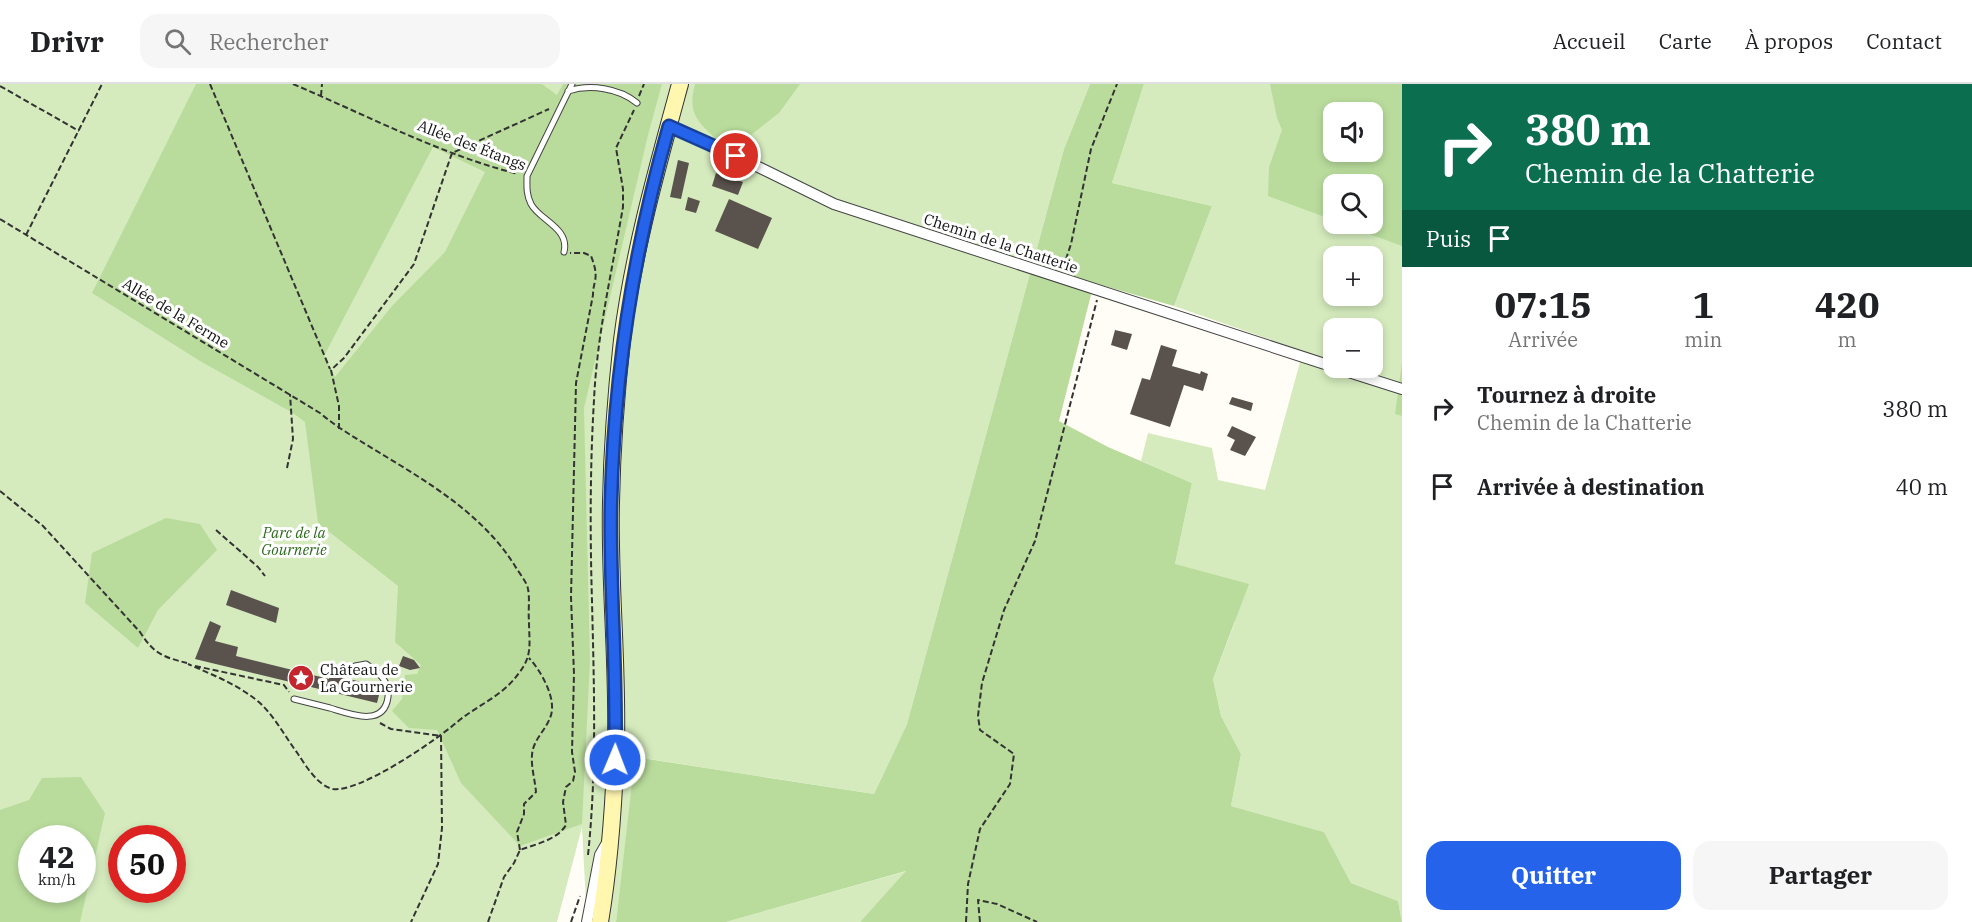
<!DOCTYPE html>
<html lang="fr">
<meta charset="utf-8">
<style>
:root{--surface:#fff;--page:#f6f6f6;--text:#202124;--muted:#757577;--line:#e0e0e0;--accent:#2563eb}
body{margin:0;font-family:"IBM Plex Serif",serif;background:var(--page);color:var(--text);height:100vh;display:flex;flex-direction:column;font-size:22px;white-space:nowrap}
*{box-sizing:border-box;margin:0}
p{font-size:20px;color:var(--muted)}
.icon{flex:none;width:33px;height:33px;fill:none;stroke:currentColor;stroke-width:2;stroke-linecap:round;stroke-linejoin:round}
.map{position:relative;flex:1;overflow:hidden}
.panel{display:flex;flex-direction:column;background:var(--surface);width:570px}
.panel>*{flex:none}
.banner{background:#0b6e4f;color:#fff;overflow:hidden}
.buttons{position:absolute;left:1323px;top:18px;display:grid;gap:12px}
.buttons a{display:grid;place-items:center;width:60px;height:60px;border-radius:12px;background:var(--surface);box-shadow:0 3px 9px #0003;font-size:30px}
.speed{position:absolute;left:18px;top:741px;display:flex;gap:12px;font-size:30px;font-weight:700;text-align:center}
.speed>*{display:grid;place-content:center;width:78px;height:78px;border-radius:50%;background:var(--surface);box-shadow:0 3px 9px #0003;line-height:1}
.speed small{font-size:15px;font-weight:400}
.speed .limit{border:9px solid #d22;background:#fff;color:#111}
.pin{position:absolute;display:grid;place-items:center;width:51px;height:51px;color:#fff;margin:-26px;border:3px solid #fff;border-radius:50%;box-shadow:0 2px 6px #0007}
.me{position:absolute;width:66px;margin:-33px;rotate:1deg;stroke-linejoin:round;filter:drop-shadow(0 0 4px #0008)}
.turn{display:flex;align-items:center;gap:21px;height:126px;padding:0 24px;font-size:27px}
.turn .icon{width:78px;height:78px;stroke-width:2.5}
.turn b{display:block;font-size:42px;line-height:51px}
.then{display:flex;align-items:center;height:57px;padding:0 24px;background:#0003;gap:12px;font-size:22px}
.eta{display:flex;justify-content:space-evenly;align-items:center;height:102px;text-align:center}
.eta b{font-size:36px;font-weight:700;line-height:42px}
.primary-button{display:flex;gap:12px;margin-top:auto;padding:12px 24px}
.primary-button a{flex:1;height:69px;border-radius:18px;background:var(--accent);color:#fff;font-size:24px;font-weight:700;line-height:69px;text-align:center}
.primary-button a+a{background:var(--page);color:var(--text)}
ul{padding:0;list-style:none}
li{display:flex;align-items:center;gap:18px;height:78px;padding:0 24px}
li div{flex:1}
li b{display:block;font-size:22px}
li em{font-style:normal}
header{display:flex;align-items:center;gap:36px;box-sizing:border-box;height:84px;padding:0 30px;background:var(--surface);border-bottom:2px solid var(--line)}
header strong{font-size:28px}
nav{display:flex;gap:33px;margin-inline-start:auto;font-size:21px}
.search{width:420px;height:54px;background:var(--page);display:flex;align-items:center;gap:15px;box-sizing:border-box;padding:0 21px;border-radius:18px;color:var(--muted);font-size:22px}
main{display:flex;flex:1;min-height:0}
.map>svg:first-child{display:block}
.green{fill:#d5ebbd;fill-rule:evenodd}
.forest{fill:#b9dc9c;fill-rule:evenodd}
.building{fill:#5a524d}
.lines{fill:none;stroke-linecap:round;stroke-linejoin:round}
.lane-casing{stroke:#444;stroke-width:7}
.street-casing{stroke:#444;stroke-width:12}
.secondary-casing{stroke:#333;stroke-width:18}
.path{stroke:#333;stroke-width:2;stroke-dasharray:6 3;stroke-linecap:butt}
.lane{stroke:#fff;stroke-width:5}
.street{stroke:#fff;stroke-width:10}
.secondary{stroke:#fff6b0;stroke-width:16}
.route-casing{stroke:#184099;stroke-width:15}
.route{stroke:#2563eb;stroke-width:10}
.labels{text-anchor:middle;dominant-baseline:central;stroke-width:6;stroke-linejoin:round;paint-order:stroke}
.street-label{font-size:15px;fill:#111;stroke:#fff}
.park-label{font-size:15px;font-style:italic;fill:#2f6b1f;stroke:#fff}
.poi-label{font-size:15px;fill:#111;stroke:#fff;text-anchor:start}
</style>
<header>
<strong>Drivr</strong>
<div class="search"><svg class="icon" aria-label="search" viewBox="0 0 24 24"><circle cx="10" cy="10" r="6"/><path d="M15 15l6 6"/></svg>Rechercher</div>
<nav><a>Accueil</a><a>Carte</a><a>À propos</a><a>Contact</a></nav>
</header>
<main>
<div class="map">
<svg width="1402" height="838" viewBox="0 0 1402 838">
<rect width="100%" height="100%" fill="#fffdf5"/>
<path class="green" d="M 0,0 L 1090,0 L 1064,65 L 907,640 L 874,710 L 636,673 L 616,838 L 587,838 L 582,743 L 557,838 L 0,838 ZM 32,754 L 82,754 L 82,806 L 32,806 ZM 122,754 L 172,754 L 172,806 L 122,806 Z
M 1144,0 L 1402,0 L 1402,838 L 1398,817 L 1351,799 L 1324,748 L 1231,722 L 1241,670 L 1221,632 L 1213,595 L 1235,538 L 1175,480 L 1192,399 L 1141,377 L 1148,349 L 1212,364 L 1218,396 L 1265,406 L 1303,267 L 1174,222 L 1212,122 L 1112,99 ZM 1334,28 L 1372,28 L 1372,68 L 1334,68 ZM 1334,100 L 1372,100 L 1372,140 L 1334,140 ZM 1334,172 L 1372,172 L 1372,212 L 1334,212 ZM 1334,244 L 1372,244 L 1372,284 L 1334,284 Z
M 907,787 L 860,838 L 726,838 Z"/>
<path class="forest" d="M 196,0 L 542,0 L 557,11 L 563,0 L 662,0 L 648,51 L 584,324 L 590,577 L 582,740 L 520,762 L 461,699 L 437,646 L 409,644 L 392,627 L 402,615 L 405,591 L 417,590 L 421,581 L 395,558 L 398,502 L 318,439 L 305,338 L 293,329 L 200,277 L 92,209 ZM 433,63 L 485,88 L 445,168 L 392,222 L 335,293 L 324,272 Z
M 695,0 L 800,0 L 779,29 L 747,54 L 718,57 C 698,37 687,31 695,0 Z
M 1090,0 L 1144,0 L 1112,99 L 1212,122 L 1174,222 L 1094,199 L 1059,337 L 1108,363 L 1192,399 L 1175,480 L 1249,500 L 1213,595 L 1221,632 L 1241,670 L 1231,722 L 1324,748 L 1351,799 L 1398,817 L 1402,838 L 860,838 L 906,787 L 726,838 L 616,838 L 635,673 L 874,710 L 907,640 L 1064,65 Z
M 1270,0 L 1402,0 L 1402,162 L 1342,140 L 1372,140 L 1372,100 L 1334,100 L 1333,136 L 1268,112 L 1269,83 L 1282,46 L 1277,34 ZM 1372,28 L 1372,68 L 1334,68 L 1334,28 Z
M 1402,278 L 1402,332 L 1395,330 Z
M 166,434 L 200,440 L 217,466 L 158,526 L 138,564 L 85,519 L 92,469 Z
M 81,693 L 105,729 L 80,838 L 0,838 L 0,726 L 29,716 L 42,694 ZM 82,754 L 82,806 L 32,806 L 32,754 Z"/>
<path class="building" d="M 678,76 L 689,79 L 681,115 L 670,113 Z
M 716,89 L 743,98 L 738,111 L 712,102 Z
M 688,113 L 700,117 L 696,129 L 685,126 Z
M 729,115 L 772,134 L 758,165 L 715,147 Z
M 1115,246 L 1132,250 L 1127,266 L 1111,261 Z
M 1161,261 L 1177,266 L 1172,282 L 1200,290 L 1201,287 L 1208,290 L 1203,307 L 1184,301 L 1170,343 L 1130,330 L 1142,294 L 1150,296 Z
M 1232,313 L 1253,319 L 1251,327 L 1229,320 Z
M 1232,342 L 1256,353 L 1245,372 L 1230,366 L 1235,356 L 1227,352 Z
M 231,506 L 279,524 L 276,539 L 226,521 Z
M 210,537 L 221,542 L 215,557 L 238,563 L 236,572 L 329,595 L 330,590 L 381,603 L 377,619 L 195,575 Z
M 403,572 L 414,576 L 420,584 L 410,586 L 399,582 Z"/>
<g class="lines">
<g class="lane-casing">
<path id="lane" d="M 568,7 C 590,0 619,4 637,19
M 564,168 C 570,144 539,136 531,120 C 526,110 527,102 527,92 L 572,0
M 294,615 C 306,618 318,621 330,624 C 350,630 384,644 388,613 C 390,597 378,588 366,580 L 355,582"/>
</g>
<g class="street-casing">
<path id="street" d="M 669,42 L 736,72 L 834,120 L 1334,283
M 1336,284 L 1402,305
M 587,838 L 600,771 L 608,757"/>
</g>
<g class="secondary-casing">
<path id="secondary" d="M 600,838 C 610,778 614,719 616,658 C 618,578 609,498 611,418 C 612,364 616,310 622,256 C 633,169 657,84 680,0"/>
</g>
<path class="path" d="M 210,0 L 330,285
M 293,0 C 366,31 442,71 518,90
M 0,2 L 79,47
M 321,12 L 322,0
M 639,12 L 644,0
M 0,135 L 320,329 C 339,345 359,356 380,369 C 431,400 483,431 515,482 C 519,489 527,498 528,505 C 530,515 528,527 529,537 C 529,559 533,571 519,589 C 502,613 477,621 456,639 C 435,657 359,709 333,705 C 318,702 306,682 298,670 C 286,654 275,633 260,619 C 239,601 213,591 188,580
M 26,151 L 102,0
M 1063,184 L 1071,160 L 1091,65 L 1117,0
M 339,345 L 339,322 L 331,286 L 344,274 L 414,180 L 452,69 L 549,25
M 287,384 L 293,355 L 290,310
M 0,407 L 43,442 L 140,548 C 154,570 163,573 187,579
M 216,446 L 258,483 L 265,492
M 195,582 L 284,601 L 289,608
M 380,639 L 391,645 L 441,652 L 442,744 L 438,780 L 411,838
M 520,766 L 517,748 L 524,730 L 524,720 L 536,708 C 535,696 531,683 532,671 C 533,656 545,647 550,634 C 558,616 541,587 529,574
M 588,771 C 597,686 594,602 592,517 C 590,451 590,382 594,316 C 597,250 612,187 623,123 L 623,105 L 616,64 L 634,26
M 488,838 L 504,793 L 514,779 L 520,766 C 536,760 557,756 566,741 L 563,718 L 566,703 L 573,697 L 575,688 L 572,668 L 574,590 L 571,513 L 576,299 L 593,211 C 593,205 594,202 595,197 C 597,188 594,180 591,172 L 584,169 L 570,169
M 571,838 L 580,812
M 966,838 L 968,800 L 980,745 L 1010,700 L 1014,670 L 980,646 L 978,632 L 982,599 L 1004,526 L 1035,457 L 1097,216
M 980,838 L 978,816 L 997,820 L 1037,838"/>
<use href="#lane" class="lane"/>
<use href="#street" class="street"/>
<use href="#secondary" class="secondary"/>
</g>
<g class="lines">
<g class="route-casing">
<path id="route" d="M 615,676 C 618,590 609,504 611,418 C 614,290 634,165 669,42 L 736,72"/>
</g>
<use href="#route" class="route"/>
</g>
<defs>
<g id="sight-disc" transform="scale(1.35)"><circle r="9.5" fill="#c4262e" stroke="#fff"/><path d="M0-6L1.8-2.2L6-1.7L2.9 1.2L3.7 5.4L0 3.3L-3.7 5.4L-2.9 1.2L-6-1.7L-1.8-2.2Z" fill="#fff"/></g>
</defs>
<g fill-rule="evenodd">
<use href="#sight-disc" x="301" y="594"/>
</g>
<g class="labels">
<g class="street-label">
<text transform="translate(472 61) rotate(21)">Allée des Étangs</text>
<text transform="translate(1001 159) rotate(18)">Chemin de la Chatterie</text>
<text transform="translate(176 229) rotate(31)">Allée de la Ferme</text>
</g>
<g class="park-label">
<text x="294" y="448">Parc de la<tspan x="294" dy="17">Gournerie</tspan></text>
</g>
<g class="poi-label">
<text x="320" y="585">Château de<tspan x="320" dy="17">La Gournerie</tspan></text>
</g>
</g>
</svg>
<div class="buttons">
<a><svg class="icon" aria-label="sound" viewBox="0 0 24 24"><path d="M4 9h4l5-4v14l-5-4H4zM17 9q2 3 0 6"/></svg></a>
<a><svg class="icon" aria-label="search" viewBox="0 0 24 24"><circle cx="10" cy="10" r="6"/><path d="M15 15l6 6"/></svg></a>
<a>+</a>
<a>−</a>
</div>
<div class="speed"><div>42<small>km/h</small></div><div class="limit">50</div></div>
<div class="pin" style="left:736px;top:72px;background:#d93025"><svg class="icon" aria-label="arrive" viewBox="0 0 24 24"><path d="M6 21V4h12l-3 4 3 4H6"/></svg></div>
<svg class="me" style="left:615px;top:676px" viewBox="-20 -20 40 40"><circle r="17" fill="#2563eb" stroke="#fff" stroke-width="3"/><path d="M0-11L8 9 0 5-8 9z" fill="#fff"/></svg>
</div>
<section class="panel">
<div class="banner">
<div class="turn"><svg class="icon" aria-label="right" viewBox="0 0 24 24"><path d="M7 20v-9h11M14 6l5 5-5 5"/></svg><div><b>380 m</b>Chemin de la Chatterie</div></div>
<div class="then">Puis<svg class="icon" aria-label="arrive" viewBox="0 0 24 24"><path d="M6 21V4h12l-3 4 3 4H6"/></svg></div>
</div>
<div class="eta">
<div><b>07:15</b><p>Arrivée</p></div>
<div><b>1</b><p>min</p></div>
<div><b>420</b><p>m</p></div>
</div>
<ul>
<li><svg class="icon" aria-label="right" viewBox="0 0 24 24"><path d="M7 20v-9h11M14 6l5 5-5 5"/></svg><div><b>Tournez à droite</b><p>Chemin de la Chatterie</p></div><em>380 m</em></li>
<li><svg class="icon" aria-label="arrive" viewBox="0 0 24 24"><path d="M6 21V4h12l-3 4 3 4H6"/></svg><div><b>Arrivée à destination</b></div><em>40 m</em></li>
</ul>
<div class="primary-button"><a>Quitter</a><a>Partager</a></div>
</section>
</main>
